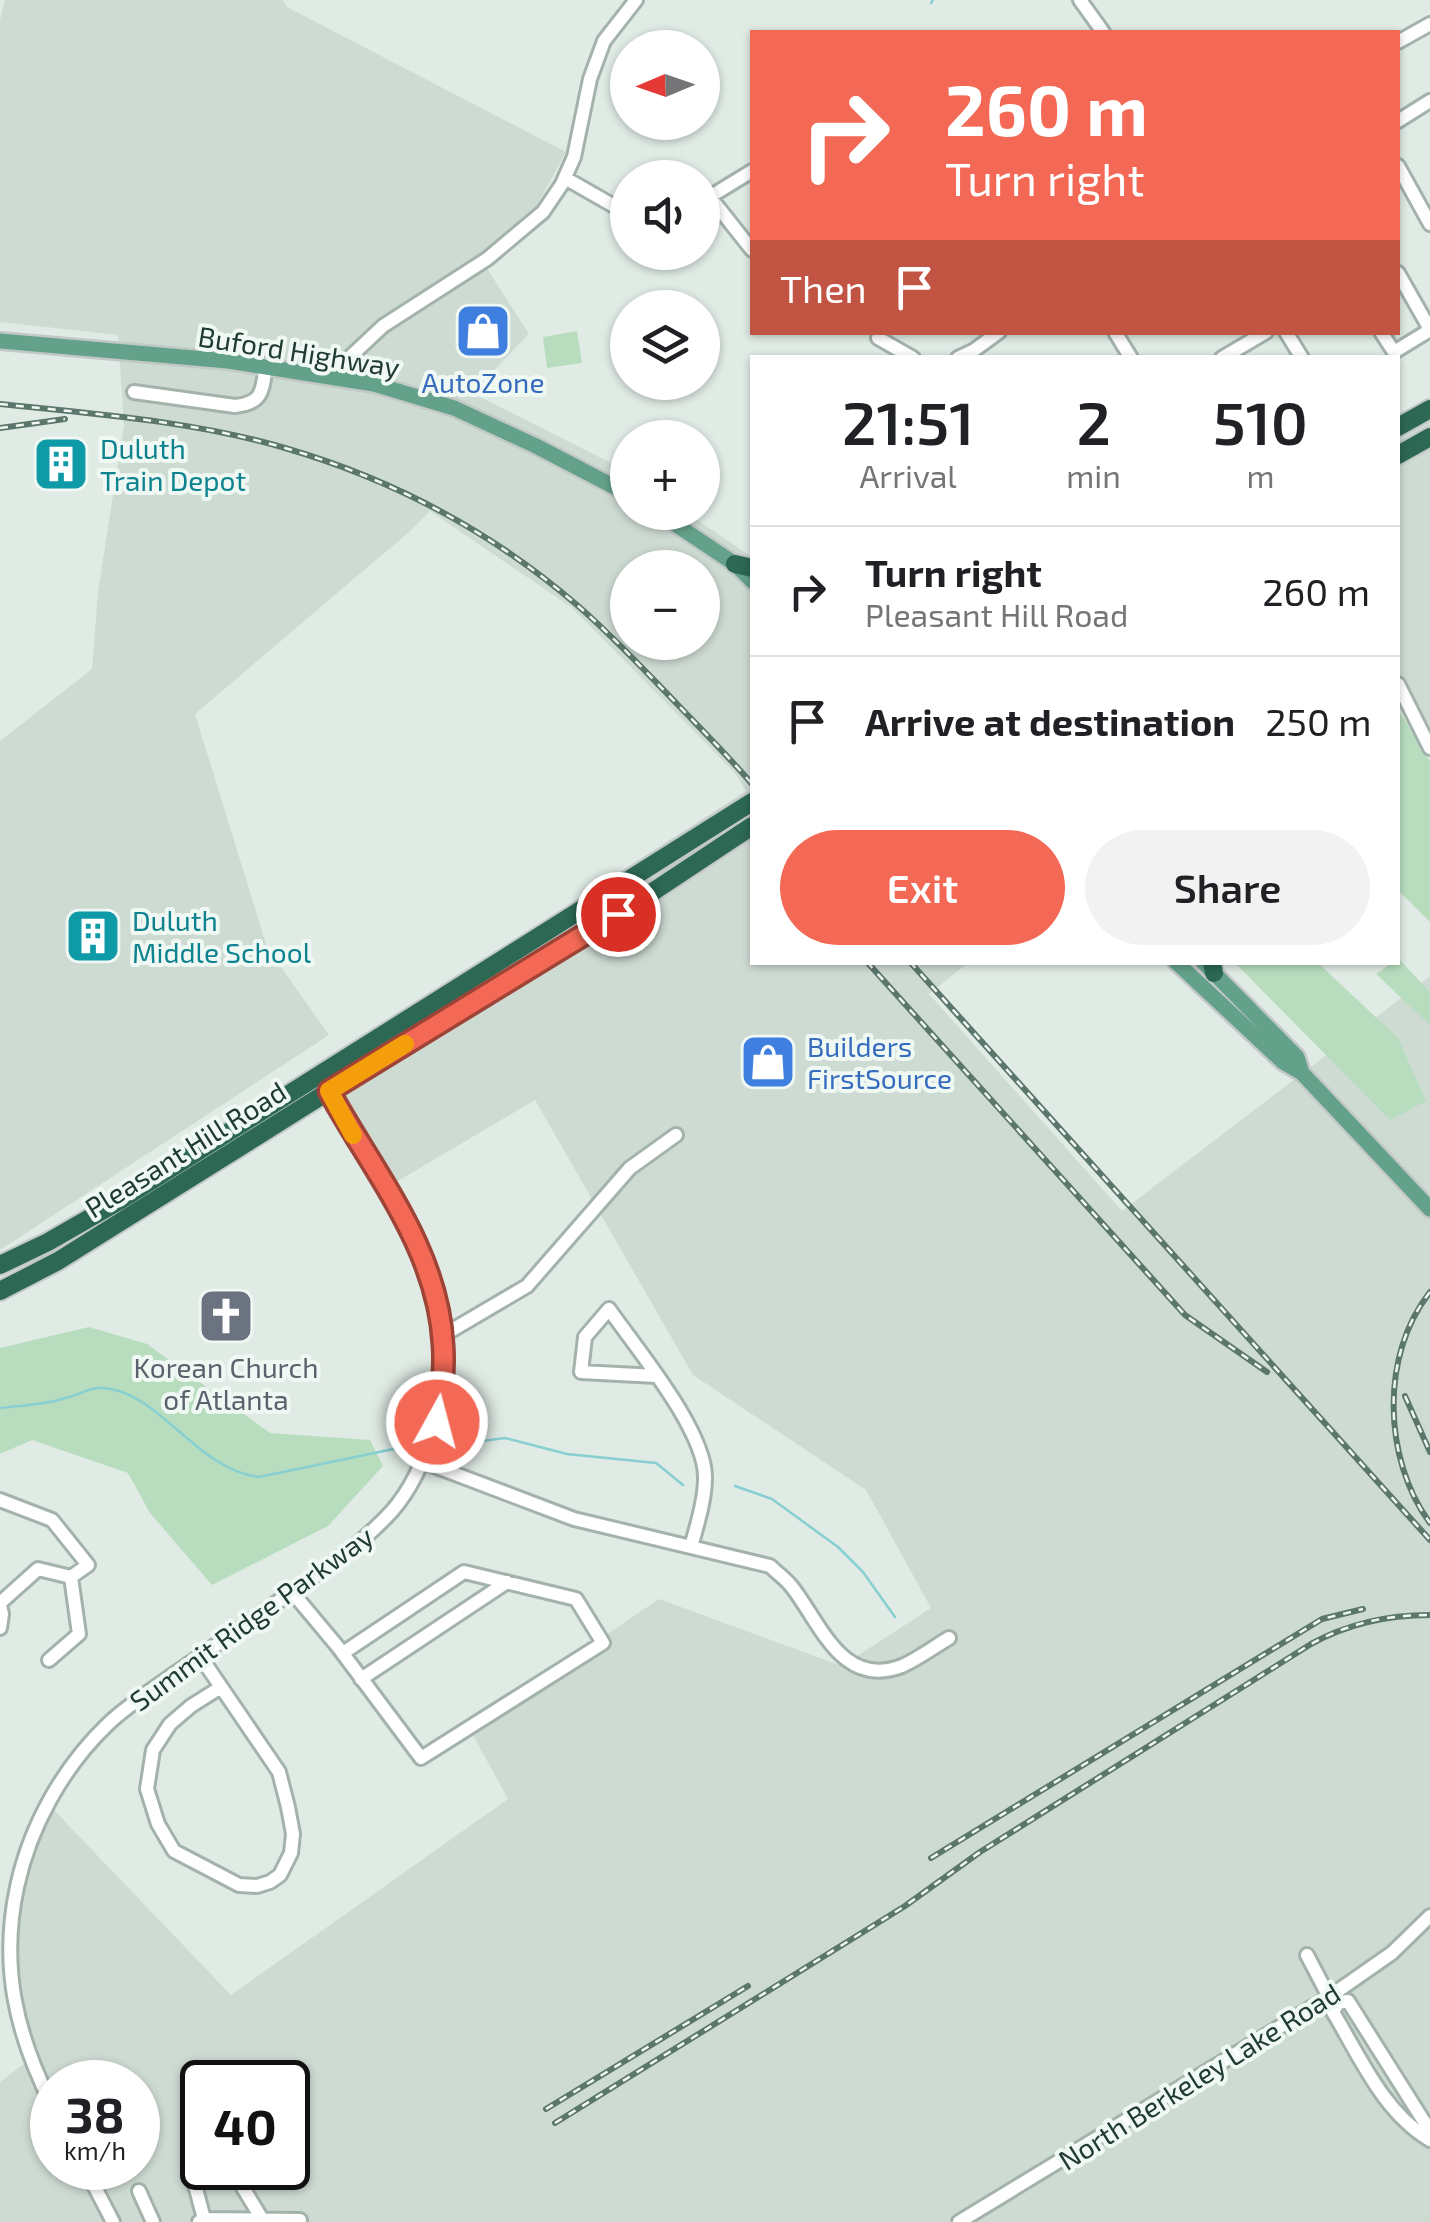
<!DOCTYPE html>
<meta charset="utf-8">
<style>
:root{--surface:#fff;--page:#f2f2f2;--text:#202124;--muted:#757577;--line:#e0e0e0;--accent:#f36955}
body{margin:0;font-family:"Exo 2",sans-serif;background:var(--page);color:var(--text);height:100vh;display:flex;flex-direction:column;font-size:38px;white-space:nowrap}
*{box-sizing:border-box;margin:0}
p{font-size:32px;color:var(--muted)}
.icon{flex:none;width:55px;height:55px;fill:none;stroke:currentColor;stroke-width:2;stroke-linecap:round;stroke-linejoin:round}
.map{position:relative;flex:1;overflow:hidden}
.panel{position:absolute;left:750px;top:355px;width:650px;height:610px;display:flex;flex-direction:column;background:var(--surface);border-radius:0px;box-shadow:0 2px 8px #0004}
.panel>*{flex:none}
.top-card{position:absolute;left:750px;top:30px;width:650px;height:305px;border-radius:0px;box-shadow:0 2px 8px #0004;background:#f36955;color:#fff;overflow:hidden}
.needle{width:65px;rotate:268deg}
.buttons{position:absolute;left:610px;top:30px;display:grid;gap:20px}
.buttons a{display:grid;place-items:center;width:110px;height:110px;border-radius:50%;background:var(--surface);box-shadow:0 2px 8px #0004;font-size:50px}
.speed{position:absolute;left:30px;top:2060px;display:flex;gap:20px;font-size:50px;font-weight:700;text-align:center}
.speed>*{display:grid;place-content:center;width:130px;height:130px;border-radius:50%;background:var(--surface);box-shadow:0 2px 8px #0004;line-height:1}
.speed small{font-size:25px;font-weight:400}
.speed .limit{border:5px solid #111;border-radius:15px;background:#fff;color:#111}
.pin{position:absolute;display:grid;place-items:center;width:85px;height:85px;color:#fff;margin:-42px;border:5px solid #fff;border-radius:50%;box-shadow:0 2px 10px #0007}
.me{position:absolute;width:110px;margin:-55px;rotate:7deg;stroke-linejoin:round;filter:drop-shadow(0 0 8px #0008)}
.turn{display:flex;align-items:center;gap:35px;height:210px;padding:0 30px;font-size:45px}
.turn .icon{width:130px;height:130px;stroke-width:2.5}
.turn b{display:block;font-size:70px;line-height:85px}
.then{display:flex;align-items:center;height:95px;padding:0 30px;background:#0003;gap:20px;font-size:38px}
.eta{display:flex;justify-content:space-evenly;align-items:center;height:170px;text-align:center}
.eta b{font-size:60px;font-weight:600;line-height:70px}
.primary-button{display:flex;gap:20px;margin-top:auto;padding:20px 30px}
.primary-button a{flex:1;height:115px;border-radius:60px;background:var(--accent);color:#fff;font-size:40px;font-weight:600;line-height:115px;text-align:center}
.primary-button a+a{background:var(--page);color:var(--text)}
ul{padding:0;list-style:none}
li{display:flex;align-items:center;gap:30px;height:130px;padding:0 30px;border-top:2px solid var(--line)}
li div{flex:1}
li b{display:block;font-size:38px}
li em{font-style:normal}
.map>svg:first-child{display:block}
.built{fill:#cedbd3;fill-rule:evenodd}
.green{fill:#b8ddbe}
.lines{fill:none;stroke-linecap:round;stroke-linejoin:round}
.stream{stroke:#87cfd1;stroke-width:2.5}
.minor-casing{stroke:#a3b3ab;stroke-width:18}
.major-casing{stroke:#c1c8c5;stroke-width:20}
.highway-casing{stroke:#c1c8c5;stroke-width:22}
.minor{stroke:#fff;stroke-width:12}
.major{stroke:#64a18a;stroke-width:15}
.highway{stroke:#2c6854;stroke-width:18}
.rail-casing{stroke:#5b776c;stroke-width:6}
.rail{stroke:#f0f8f3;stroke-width:2.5;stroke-dasharray:8;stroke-linecap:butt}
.route-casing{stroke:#9e4437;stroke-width:25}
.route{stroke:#f36955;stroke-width:18}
.slow{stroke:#f59e0b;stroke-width:18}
.labels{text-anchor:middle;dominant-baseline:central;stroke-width:8;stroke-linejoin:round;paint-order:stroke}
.street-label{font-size:28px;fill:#203b31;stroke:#f0f8f3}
.shop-label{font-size:28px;fill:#366cbe;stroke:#f0f8f3}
.culture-label{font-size:28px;fill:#0d838f;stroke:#f0f8f3;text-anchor:start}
.worship-label{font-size:28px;fill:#5b616d;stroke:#f0f8f3}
</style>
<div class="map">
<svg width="1430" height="2222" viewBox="0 0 1430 2222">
<rect width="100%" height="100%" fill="#e0ebe5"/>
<path class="built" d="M 5,0 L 283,0 L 287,7 L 566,152 L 531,216 L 479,256 L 529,334 L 472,393 L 627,471 L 628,512 L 687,513 L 752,557 L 752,962 L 968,963 L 929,994 L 1122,1211 L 1430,976 L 1430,2222 L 0,2222 L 0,2082 L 33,2057 L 19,2006 L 14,1962 L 19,1891 L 50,1806 L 231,1995 L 508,1799 L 469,1728 L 659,1599 L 842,1666 L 931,1608 L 866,1490 L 693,1375 L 535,1100 L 391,1185 L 326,1079 L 461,972 L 503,947 L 746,791 L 735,773 L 698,735 L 571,607 L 430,511 L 409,532 L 195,714 L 267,947 L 329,1035 L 0,1250 L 0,741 L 92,669 L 98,592 L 124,425 L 118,335 L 0,322 L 0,20 ZM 628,568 L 702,568 L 702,642 L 628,642 ZM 52,2082 L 138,2082 L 138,2168 L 52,2168 ZM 202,2082 L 288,2082 L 288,2168 L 202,2168 Z
M 1430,414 L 1430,748 L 1398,685 L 1398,431 Z"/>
<path class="green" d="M 577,331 L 582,363 L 547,368 L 543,337 Z
M 1398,709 L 1430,761 L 1430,922 L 1398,890 Z
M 1398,958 L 1430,992 L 1430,1025 L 1376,974 L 1392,963 L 1398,962 Z
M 1235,963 L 1318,963 L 1398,1038 L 1426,1101 L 1390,1120 Z
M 89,1327 L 147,1344 L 270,1433 L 370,1440 L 383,1466 L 328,1526 L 212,1585 L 150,1513 L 128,1473 L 32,1440 L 0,1454 L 0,1348 Z"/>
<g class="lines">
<path class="stream" d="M 931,3 L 933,0
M 0,1408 C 22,1406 48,1404 69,1397 C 78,1395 89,1388 99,1388 C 157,1387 194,1469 259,1477 L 408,1446
M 446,1446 L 505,1438 L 567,1454 L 656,1463 L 683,1485
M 735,1486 L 772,1499 L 838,1547 L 863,1572 L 895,1617"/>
<g class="minor-casing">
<path id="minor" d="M 1080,0 L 1103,32
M 1398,42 L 1430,24
M 1398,121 L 1430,101
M 1398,166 L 1430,224
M 565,178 L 628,214
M 710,197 L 752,250
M 703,201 L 752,171
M 1398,273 L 1427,324 L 1429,331
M 1115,332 L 1131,358
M 1286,332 L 1302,358
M 1381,332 L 1394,352 L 1430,330
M 878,338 L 913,358
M 958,358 L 973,351 L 999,332
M 1222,358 L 1266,332
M 345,379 L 350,357 L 383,326 L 487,259 L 543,212 L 562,184 L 574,157 L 590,79 L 604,41 L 636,0
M 134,392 L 235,406 C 264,403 262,390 266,365
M 1398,684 L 1430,748
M 442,1336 L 527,1286 L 630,1168 L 676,1135
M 656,1376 L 581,1372 L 585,1337 L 609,1309 C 636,1348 706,1431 705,1478 C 705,1500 697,1525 691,1547
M 421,1461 L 574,1519 L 770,1566 C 777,1573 786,1579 792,1587 C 821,1624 842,1689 902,1666 C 918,1659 934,1647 949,1638
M 0,1500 L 52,1520 L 88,1565 L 71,1577 L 38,1569 L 0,1603
M 292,1592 L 338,1647 C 366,1684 393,1721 421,1758 L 603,1643 L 576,1599 L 464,1572 L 343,1653
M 0,1605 L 2,1614 L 0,1628
M 200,1656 L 279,1772 L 288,1807 L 293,1834 L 291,1853 L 280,1875 L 270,1882 L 257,1886 L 239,1885 L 174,1851 L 158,1824 L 147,1789 L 153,1750 L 170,1724 L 191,1706 L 221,1687
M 49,1660 L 79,1634 L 71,1577
M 361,1679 L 507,1582
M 1307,1955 L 1329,1997
M 1333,1995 L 1338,2003 L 1333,2012 C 1360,2057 1383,2112 1430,2140
M 1338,2003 L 1348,2001 L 1430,2131
M 52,2105 C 16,2034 0,1966 17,1887 C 30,1826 63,1767 108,1724 C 128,1705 152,1690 174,1674 C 214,1647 253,1619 292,1592 C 327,1567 363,1543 392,1511 C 427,1471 449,1394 443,1341 C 440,1314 434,1286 425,1260 C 412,1225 389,1193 369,1161 C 352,1133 336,1105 321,1076
M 85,2168 L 113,2222
M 231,2168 L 262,2219
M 139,2191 L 153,2222
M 204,2219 L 195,2185 L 205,2168
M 199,2222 L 204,2219 L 300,2220
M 959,2222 L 1329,1997 L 1392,1953 L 1430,1916"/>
</g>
<g class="major-casing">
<path id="major" d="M 0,341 L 228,361 L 374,384 L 454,408 L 536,446 L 628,494
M 657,512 L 735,564 L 752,581
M 1176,962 L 1283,1062 L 1302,1073 L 1430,1209
M 1203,962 L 1297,1057 L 1302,1073"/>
</g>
<g class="highway-casing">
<path id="highway" d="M 1398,427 L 1430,409
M 1398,455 L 1430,437
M 735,564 L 752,568
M 1212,962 L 1214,973
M 0,1265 L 48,1242 L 121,1200 L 752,802
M 0,1291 L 58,1261 L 329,1091 L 651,893 L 752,826"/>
</g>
<use href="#minor" class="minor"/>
<use href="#major" class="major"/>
<use href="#highway" class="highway"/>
<g class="rail-casing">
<path id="rail" d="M 0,404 C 95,414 193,421 285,448 C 392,479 492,532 577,605 C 613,636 646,672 679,706 C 704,732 729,757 752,784
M 0,428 L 65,419
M 867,962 L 1185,1315 L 1267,1372
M 910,962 L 1430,1540
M 1430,1292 C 1380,1355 1383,1459 1430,1523
M 1405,1396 L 1430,1452
M 931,1858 L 1322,1619 L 1363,1609
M 546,2109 L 748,1986
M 555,2123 L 905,1906 L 980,1852 L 1311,1644 C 1349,1623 1387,1615 1430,1615"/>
</g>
<use href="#rail" class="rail"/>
</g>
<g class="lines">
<g class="route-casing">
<path id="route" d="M 437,1422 C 441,1397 445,1371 443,1345 C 438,1248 373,1172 329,1091 L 618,914"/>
</g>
<use href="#route" class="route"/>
<path class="slow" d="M 353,1135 L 329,1091 L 405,1044"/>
</g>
<defs>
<g id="shop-square" transform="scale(2.875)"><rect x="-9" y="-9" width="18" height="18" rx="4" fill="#3f7fe0" stroke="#f0f8f3"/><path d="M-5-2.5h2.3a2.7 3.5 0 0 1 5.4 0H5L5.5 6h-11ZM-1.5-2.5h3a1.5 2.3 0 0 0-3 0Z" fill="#fff"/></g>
<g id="building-square" transform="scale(2.875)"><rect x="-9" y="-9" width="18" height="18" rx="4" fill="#0f9aa8" stroke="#f0f8f3"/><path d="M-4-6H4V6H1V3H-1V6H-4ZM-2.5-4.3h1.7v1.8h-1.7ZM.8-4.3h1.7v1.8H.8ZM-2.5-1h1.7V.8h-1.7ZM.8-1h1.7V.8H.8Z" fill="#fff"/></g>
<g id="church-square" transform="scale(2.875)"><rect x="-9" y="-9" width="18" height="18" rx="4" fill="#6b7280" stroke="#f0f8f3"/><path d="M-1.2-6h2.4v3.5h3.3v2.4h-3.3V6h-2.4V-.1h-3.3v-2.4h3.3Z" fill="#fff"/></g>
</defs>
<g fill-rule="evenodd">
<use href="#shop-square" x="483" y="331"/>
<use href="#building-square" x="61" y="464"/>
<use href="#building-square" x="93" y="936"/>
<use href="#shop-square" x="768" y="1062"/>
<use href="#church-square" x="226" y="1316"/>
</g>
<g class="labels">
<g class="street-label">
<text transform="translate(299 351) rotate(9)">Buford Highway</text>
<text transform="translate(185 1149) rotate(-32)">Pleasant Hill Road</text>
<text transform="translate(251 1618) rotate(-36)">Summit Ridge Parkway</text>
<text transform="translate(1199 2076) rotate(-32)">North Berkeley Lake Road</text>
</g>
<g class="shop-label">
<text x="483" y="382">AutoZone</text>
<text x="807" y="1046" text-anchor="start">Builders<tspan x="807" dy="32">FirstSource</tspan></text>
</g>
<g class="culture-label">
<text x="100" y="448">Duluth<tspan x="100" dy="32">Train Depot</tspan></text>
<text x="132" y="920">Duluth<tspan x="132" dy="32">Middle School</tspan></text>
</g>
<g class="worship-label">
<text x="226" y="1367">Korean Church<tspan x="226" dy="32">of Atlanta</tspan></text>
</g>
</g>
</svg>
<div class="buttons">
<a><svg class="needle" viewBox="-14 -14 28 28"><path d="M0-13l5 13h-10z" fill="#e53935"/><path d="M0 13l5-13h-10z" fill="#757577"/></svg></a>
<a><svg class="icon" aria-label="sound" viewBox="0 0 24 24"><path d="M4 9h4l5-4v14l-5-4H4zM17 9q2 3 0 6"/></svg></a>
<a><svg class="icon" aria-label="layers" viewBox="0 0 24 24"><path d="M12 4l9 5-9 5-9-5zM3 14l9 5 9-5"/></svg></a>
<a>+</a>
<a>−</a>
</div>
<div class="speed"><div>38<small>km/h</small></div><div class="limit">40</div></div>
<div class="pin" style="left:618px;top:914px;background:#d93025"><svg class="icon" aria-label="arrive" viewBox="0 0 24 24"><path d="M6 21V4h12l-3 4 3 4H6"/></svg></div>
<svg class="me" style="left:437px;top:1422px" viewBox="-20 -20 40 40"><circle r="17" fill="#f36955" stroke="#fff" stroke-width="3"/><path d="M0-11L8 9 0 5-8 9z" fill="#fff"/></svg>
<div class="top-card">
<div class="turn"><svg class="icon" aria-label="right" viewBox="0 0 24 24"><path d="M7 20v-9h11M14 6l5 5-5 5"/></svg><div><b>260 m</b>Turn right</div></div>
<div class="then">Then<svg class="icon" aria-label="arrive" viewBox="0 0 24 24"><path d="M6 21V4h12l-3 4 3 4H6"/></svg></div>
</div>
<section class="panel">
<div class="eta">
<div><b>21:51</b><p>Arrival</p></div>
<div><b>2</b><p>min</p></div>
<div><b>510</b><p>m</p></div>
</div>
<ul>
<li><svg class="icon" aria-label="right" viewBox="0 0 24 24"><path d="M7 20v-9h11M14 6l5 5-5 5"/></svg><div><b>Turn right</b><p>Pleasant Hill Road</p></div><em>260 m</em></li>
<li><svg class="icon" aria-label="arrive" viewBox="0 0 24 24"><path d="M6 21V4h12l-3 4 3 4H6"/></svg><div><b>Arrive at destination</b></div><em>250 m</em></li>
</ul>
<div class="primary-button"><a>Exit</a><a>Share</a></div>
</section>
</div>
